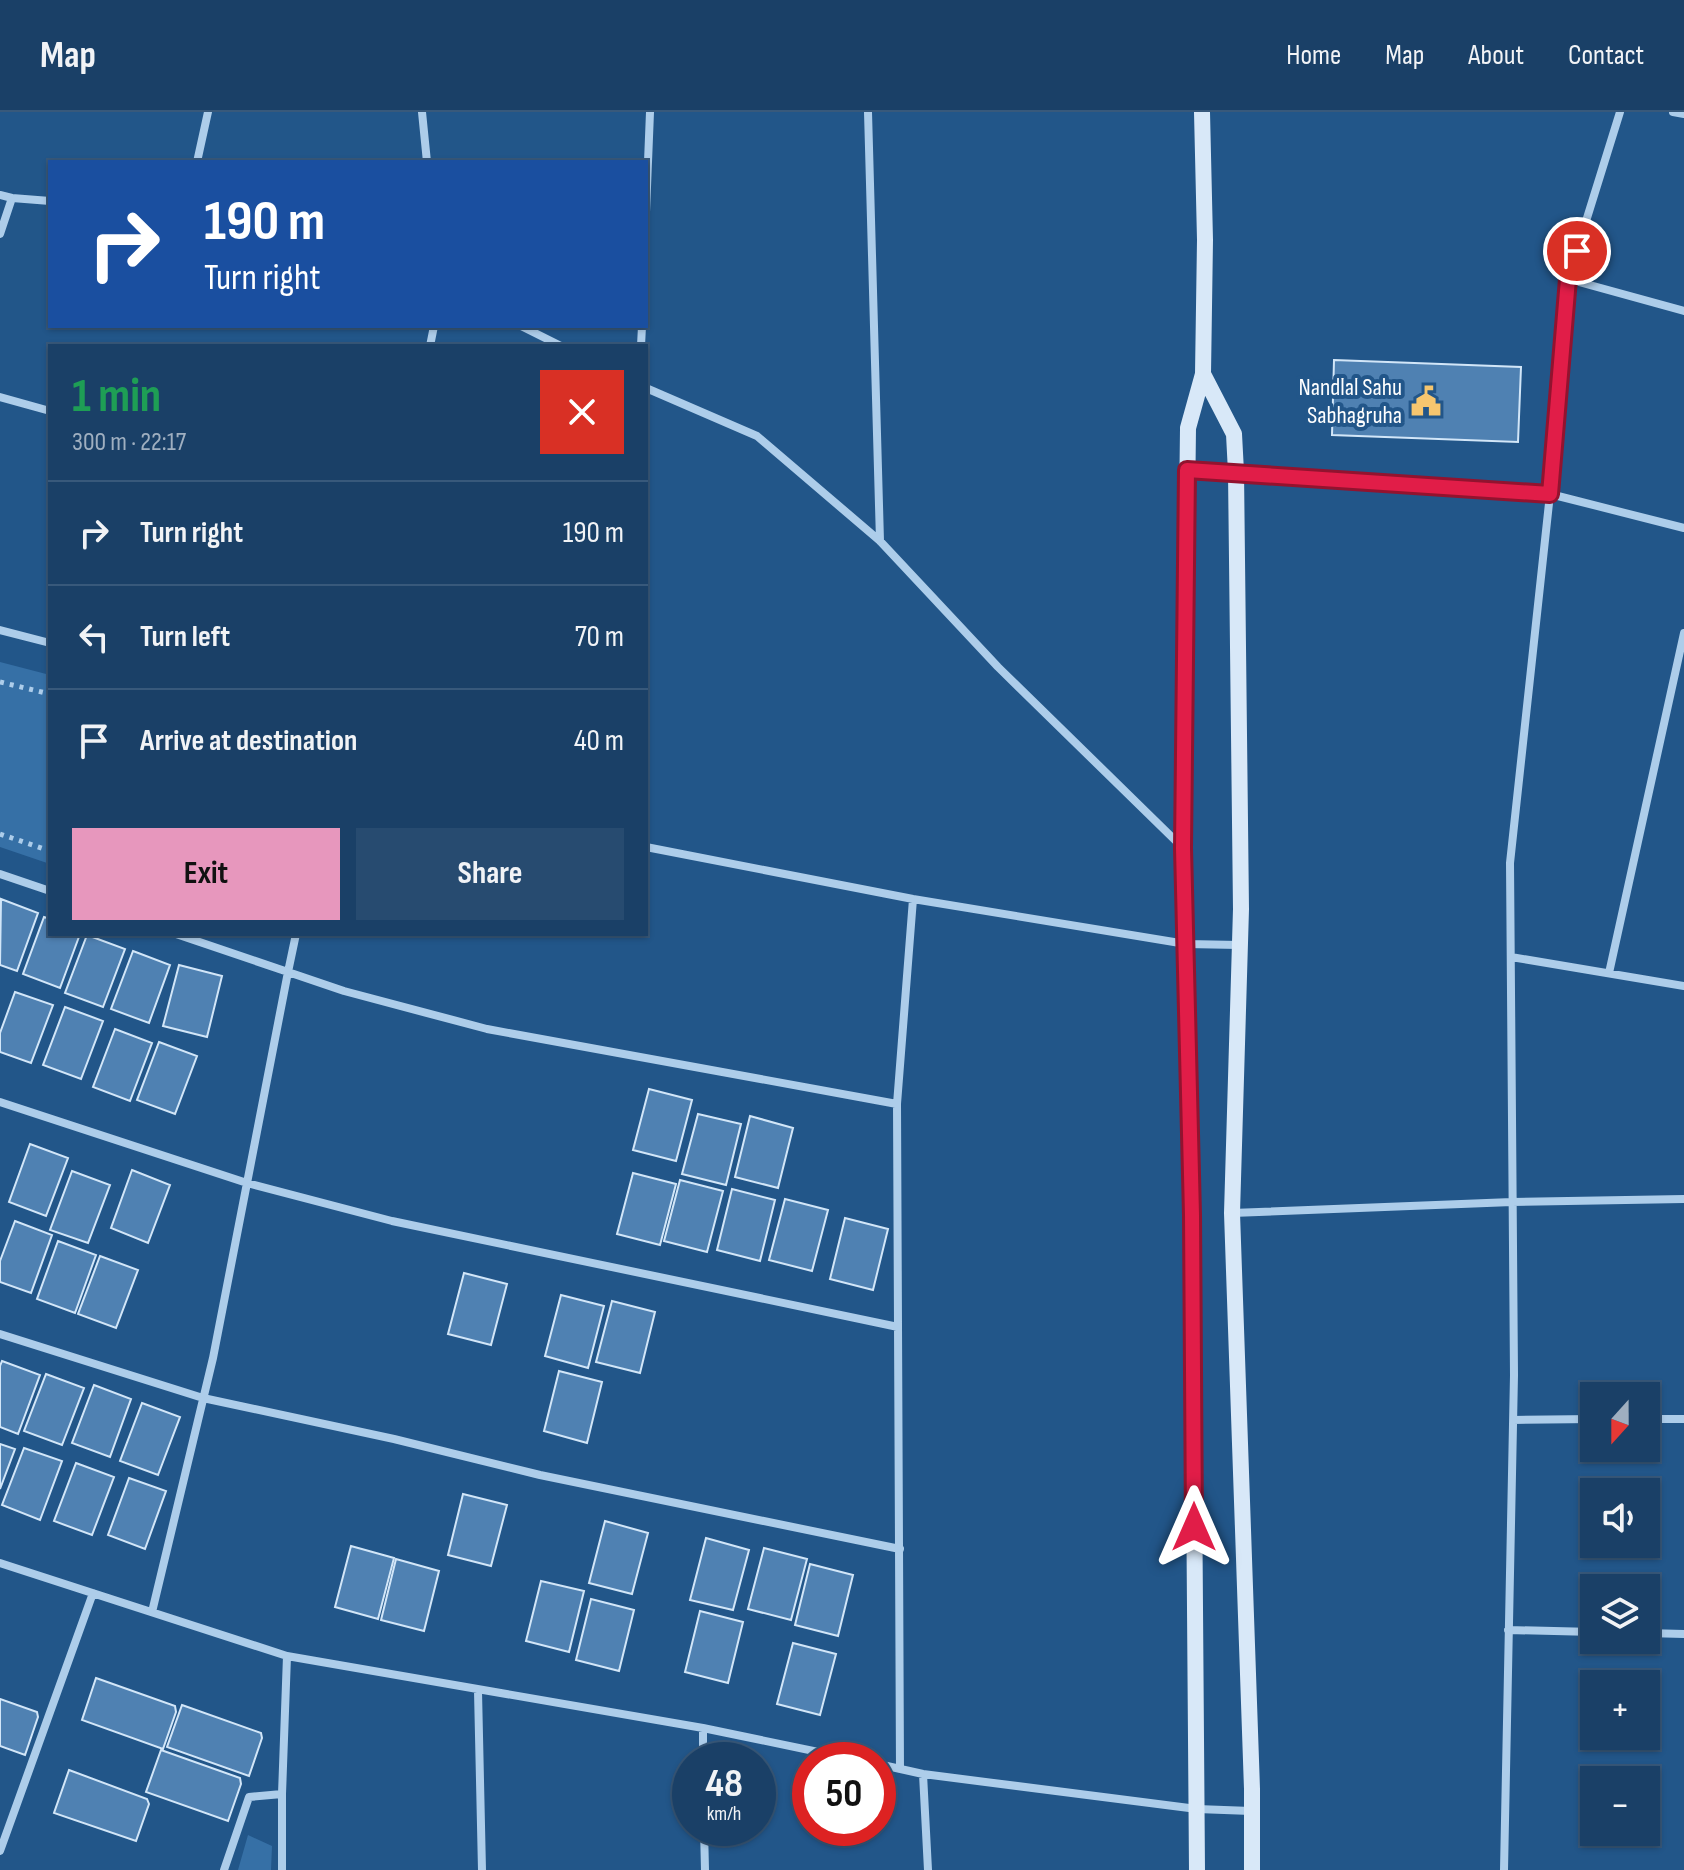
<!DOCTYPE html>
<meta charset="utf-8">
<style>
:root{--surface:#1a4067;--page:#274b70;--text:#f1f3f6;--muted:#9fafc0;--line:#38597b;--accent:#e797bd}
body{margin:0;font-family:"Sofia Sans Condensed",sans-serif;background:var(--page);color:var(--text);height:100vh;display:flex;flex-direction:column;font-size:30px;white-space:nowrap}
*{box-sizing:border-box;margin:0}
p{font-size:26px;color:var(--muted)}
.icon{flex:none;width:44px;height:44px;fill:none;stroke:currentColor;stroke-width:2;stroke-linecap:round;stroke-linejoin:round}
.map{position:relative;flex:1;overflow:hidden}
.drawer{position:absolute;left:48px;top:232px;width:600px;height:592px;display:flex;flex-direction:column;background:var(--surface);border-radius:0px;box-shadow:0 2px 6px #0004,0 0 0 2px var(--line)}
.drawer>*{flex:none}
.hud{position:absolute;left:48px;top:48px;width:600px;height:168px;border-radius:0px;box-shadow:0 2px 6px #0004,0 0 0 2px var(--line);background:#1a4fa0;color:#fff;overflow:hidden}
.needle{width:52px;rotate:201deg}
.controls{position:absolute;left:1580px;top:1270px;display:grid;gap:16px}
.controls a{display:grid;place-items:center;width:80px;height:80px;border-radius:0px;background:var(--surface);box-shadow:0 2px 6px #0004,0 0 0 2px var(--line);font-size:40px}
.speed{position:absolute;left:672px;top:1630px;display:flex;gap:16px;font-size:40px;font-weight:700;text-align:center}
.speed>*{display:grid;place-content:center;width:104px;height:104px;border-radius:50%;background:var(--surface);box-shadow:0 2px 6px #0004,0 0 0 2px var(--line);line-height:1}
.speed small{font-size:20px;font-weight:400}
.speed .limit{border:12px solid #d22;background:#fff;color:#111}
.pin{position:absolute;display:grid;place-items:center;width:68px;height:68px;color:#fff;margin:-34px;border:4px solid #fff;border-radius:50%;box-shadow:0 2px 8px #0007}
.me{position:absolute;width:88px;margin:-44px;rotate:0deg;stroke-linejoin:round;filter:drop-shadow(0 0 6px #0008)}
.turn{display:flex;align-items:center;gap:28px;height:168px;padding:0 24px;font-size:36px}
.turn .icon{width:104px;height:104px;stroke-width:2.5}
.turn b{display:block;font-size:56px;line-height:68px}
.round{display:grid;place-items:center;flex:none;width:84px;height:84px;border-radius:0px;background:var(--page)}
.headline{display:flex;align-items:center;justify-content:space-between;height:136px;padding:0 24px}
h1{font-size:48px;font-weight:700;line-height:60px;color:#1e9e55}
.primary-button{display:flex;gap:16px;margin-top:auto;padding:16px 24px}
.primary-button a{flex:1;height:92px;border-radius:0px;background:var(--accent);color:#111;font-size:32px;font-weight:700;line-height:92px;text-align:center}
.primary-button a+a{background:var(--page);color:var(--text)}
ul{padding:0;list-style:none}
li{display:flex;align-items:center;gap:24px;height:104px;padding:0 24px;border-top:2px solid var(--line)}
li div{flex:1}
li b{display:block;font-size:30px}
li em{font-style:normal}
header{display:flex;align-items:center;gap:48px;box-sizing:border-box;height:112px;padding:0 40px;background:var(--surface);border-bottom:2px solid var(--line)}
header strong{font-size:38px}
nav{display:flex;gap:44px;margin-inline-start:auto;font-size:28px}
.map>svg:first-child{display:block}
.green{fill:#3670a6}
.building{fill:#4f81b2;stroke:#d2e6f8;stroke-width:2}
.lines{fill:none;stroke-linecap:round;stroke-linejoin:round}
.path{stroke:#adcdea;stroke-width:5;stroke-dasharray:4 6;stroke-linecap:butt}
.minor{stroke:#adcdea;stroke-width:8}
.secondary{stroke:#d8e8f8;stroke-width:16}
.route-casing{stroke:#92132f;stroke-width:20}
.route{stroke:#e11d48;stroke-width:14}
.labels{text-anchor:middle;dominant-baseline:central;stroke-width:8;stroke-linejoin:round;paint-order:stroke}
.poi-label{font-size:24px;fill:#fff;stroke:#225689;text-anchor:end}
</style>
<header>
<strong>Map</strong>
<nav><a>Home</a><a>Map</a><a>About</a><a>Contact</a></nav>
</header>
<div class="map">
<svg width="1684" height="1758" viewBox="0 0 1684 1758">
<rect width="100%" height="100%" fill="#225689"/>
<path class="green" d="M 0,550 L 50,563 L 50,752 L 0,735 Z
M 248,1723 L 272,1734 L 271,1758 L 238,1758 Z"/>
<path class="building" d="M 1334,248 L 1521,255 L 1518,330 L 1332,323 Z
M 1,787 L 38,801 L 17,859 L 0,853 Z
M 44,805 L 50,807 L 50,822 L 80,822 L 60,876 L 23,862 Z
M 87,823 L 125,837 L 103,895 L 65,881 Z
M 133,839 L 170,853 L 149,911 L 111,897 Z
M 179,853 L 222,864 L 207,925 L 163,914 Z
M 15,880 L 53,893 L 31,951 L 0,940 L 0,921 Z
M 65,895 L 103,909 L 81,967 L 43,953 Z
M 115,917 L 152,931 L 130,989 L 93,975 Z
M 159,930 L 197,944 L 175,1002 L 137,988 Z
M 649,977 L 692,988 L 676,1049 L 633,1038 Z
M 698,1002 L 741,1012 L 726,1073 L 682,1062 Z
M 750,1004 L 793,1016 L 778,1076 L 735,1065 Z
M 30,1032 L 68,1046 L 46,1104 L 9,1090 Z
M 132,1058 L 170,1073 L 148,1131 L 111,1116 Z
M 72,1059 L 110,1073 L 88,1131 L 50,1118 Z
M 633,1061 L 676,1072 L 660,1133 L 617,1122 Z
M 680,1068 L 723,1079 L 707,1140 L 664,1129 Z
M 732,1077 L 775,1088 L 760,1149 L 717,1138 Z
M 785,1087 L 828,1098 L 812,1159 L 769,1148 Z
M 845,1106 L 888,1117 L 873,1178 L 830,1167 Z
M 15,1109 L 52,1123 L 31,1181 L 0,1170 L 0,1149 Z
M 58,1129 L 96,1143 L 75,1201 L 37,1187 Z
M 100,1144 L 138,1158 L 116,1216 L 78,1202 Z
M 464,1161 L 507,1172 L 491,1233 L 448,1222 Z
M 561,1183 L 604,1194 L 588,1256 L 545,1244 Z
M 612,1189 L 655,1200 L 640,1261 L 596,1250 Z
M 2,1249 L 40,1263 L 18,1322 L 0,1315 L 0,1254 Z
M 559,1259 L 602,1270 L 587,1331 L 544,1319 Z
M 46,1262 L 84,1276 L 62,1333 L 24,1319 Z
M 94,1273 L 131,1287 L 110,1345 L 72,1331 Z
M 142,1291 L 180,1305 L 158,1363 L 120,1349 Z
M 0,1332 L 15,1337 L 0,1377 Z
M 24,1336 L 62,1349 L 40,1408 L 2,1393 Z
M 76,1351 L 114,1365 L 92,1423 L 54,1409 Z
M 129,1366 L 166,1379 L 145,1437 L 108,1423 Z
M 463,1382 L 507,1393 L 491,1454 L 448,1443 Z
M 605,1409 L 648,1421 L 632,1482 L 589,1471 Z
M 706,1426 L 749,1438 L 733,1498 L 690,1488 Z
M 351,1434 L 394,1446 L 378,1507 L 335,1495 Z
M 764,1436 L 807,1447 L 791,1508 L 748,1497 Z
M 396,1447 L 439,1459 L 424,1519 L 381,1508 Z
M 810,1452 L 853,1463 L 838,1524 L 795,1513 Z
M 541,1469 L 584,1479 L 569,1540 L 526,1529 Z
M 591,1487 L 634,1498 L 619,1559 L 576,1548 Z
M 700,1499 L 743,1510 L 728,1571 L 685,1560 Z
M 793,1531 L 836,1542 L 820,1603 L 777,1592 Z
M 96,1566 L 175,1594 L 176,1600 L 163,1637 L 82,1608 Z
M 0,1587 L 37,1600 L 38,1605 L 25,1643 L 0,1634 Z
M 182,1593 L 261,1621 L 262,1626 L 249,1664 L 167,1635 Z
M 161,1638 L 240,1666 L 241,1672 L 228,1709 L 146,1680 Z
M 69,1658 L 147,1687 L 149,1692 L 136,1729 L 54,1701 Z"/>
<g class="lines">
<path class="path" d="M 0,570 L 50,582
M 0,722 L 50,739"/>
<path class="minor" d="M 422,0 L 427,50
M 868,0 L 880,429
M 1620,0 L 1568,167 L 1684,199
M 1673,0 L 1684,2
M 197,50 L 208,0
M 0,83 L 12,86 L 50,89
M 646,100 L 650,0
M 0,122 L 12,86
M 1568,167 L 1550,382 L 1684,416
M 521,214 L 561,234
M 430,234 L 434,214
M 641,234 L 642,214
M 646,276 L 757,324 L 880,429 L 998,555 L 1181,734
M 0,285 L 50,299
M 1187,358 L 1236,360 L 1550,382 L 1510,751 L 1514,1263 L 1504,1758
M 0,518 L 50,531
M 646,735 L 913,787 L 1186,832 L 1239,833
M 0,762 L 50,779
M 176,822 L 288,860 L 296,822
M 1511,845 L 1684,874
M 1609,861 L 1684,521
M 0,990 L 247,1071 L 392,1109 L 898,1215
M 1232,1101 L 1512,1090 L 1684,1087
M 0,1222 L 203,1286 L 394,1327 L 540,1363 L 900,1437
M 1646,1307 L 1684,1307
M 1513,1308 L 1594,1307
M 0,1451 L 287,1544 L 703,1616 L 857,1648
M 152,1500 L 213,1246 L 288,860 L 344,879 L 487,917 L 897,992
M 1508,1518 L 1594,1520
M 1646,1521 L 1684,1522
M 478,1579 L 482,1758
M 703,1616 L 703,1648
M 878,1652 L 923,1662 L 1197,1697 L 1251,1699
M 900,1657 L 897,992 L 913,787
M 923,1662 L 928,1758
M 704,1716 L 705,1758
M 0,1739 L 93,1481
M 224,1758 L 249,1685 L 282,1682
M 282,1758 L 282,1682 L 287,1544"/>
<path class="secondary" d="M 1203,262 L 1234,322 L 1236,360 L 1241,797 L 1232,1101 L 1252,1677 L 1252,1758
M 1197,1758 L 1192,1103 L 1183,736 L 1188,316 L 1203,262 L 1205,128 L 1202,0"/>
</g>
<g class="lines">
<g class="route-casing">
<path id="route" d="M 1194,1415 L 1192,1103 L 1183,736 L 1187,358 L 1550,382 L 1568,167 L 1577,139"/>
</g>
<use href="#route" class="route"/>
</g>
<defs>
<g id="civic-bare" transform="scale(2.4)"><path d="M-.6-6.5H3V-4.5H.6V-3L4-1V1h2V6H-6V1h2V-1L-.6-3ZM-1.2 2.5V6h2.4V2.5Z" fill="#f6c66f" stroke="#225689" stroke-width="2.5" paint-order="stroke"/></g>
</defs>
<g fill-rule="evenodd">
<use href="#civic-bare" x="1426" y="289"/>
</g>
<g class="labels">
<g class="poi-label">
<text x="1402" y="275">Nandlal Sahu<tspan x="1402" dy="28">Sabhagruha</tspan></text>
</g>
</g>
</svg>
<div class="controls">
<a><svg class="needle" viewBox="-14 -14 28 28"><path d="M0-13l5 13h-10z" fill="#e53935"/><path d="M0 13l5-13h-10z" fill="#9fafc0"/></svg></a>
<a><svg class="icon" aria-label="sound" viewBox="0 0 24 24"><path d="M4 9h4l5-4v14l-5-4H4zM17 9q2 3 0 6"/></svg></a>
<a><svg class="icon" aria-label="layers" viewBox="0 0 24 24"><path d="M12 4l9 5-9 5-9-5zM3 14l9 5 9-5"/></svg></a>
<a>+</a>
<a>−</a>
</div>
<div class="speed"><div>48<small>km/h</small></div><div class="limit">50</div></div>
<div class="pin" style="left:1577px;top:139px;background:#d93025"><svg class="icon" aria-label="arrive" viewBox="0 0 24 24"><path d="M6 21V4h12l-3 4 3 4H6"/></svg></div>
<svg class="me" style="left:1194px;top:1415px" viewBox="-20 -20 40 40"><path d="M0-17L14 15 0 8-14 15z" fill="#e11d48" stroke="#fff" stroke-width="4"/></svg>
<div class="hud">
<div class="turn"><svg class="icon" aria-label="right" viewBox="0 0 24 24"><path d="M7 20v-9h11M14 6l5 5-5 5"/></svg><div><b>190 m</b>Turn right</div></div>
</div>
<section class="drawer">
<div class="headline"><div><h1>1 min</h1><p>300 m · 22:17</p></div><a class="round" style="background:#d93025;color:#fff"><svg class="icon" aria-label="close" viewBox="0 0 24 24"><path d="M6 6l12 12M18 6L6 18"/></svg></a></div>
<ul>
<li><svg class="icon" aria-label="right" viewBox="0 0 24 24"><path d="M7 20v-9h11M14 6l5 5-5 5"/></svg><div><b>Turn right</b></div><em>190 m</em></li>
<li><svg class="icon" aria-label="left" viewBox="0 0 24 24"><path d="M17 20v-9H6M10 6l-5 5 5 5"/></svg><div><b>Turn left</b></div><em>70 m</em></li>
<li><svg class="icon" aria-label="arrive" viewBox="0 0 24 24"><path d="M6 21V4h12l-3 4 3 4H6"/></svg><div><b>Arrive at destination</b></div><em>40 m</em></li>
</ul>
<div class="primary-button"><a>Exit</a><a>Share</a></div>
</section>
</div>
